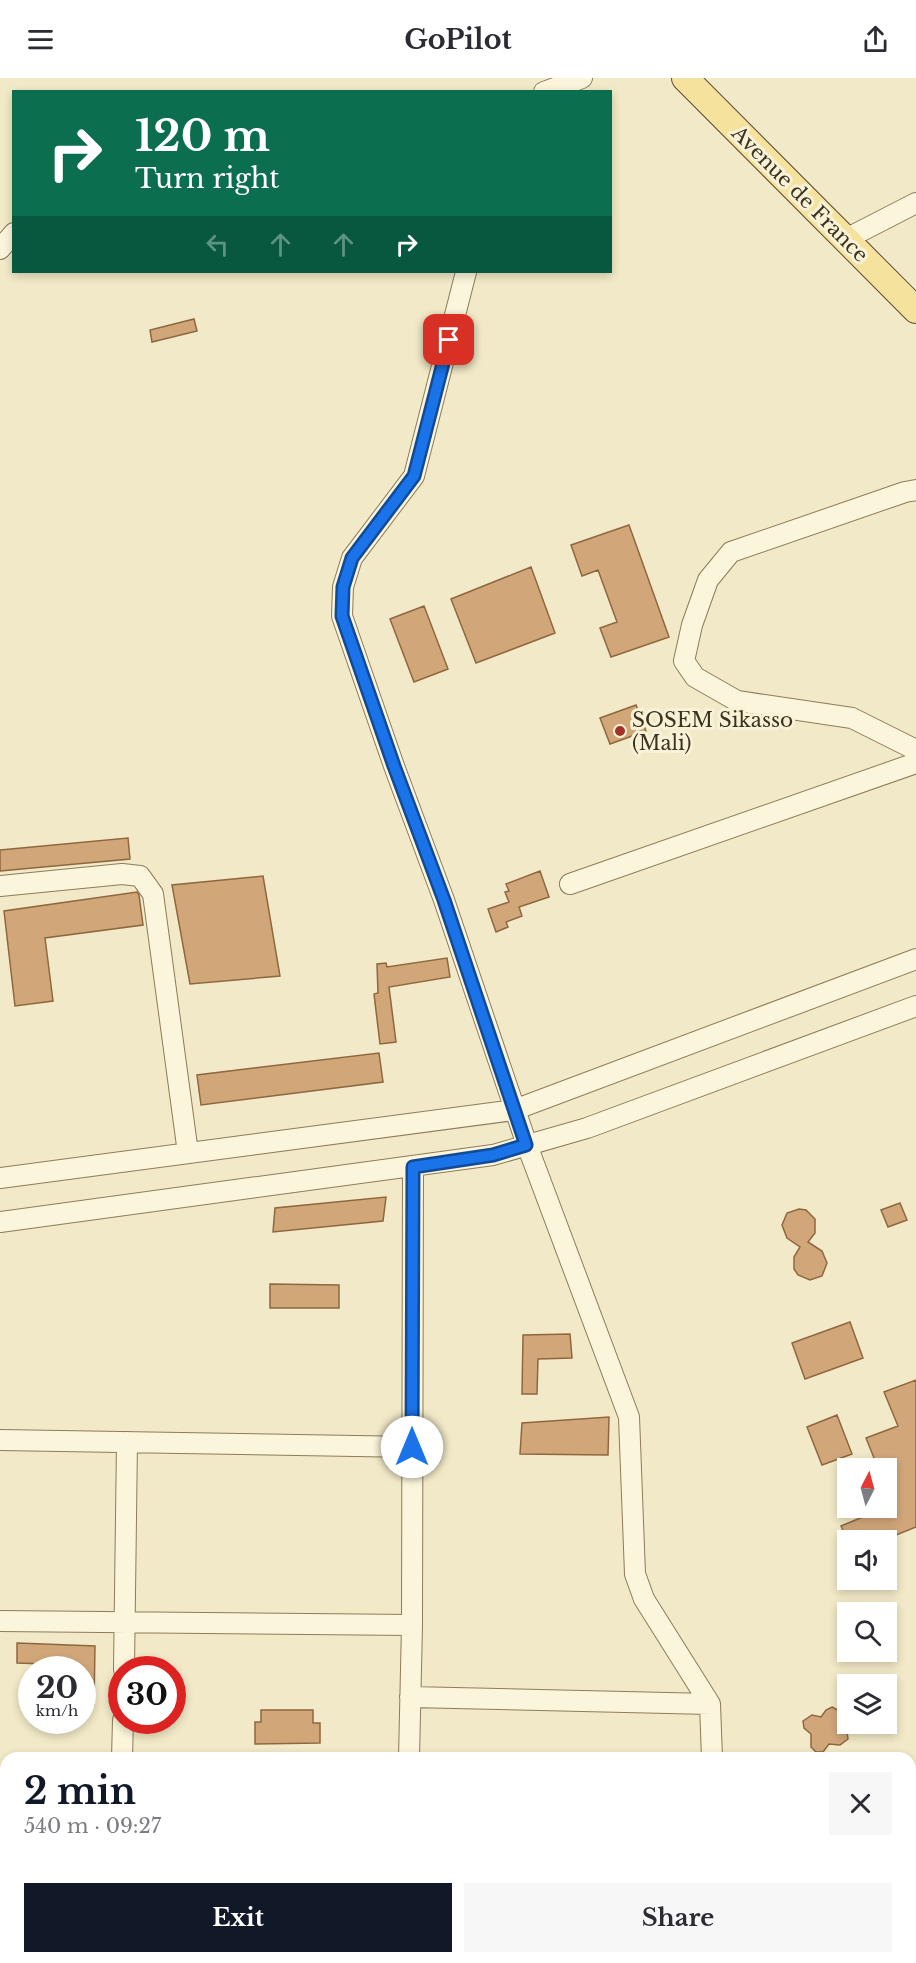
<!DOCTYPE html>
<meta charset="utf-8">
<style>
:root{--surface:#fff;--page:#f7f7f7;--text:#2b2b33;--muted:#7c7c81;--accent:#111827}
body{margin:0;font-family:"Libre Baskerville",serif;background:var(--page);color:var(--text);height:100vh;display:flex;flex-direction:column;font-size:22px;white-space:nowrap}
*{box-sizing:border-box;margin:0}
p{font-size:20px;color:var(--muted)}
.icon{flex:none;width:33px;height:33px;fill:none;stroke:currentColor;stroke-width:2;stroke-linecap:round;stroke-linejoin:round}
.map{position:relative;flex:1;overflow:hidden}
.panel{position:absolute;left:0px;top:1674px;width:916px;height:212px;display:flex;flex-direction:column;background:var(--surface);border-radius:18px 18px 0 0;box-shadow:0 3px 9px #0003}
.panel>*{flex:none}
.guide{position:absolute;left:12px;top:12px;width:600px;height:183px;border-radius:0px;box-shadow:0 3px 9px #0003;background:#0b6e4f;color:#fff;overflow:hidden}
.needle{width:39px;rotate:6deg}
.controls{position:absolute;left:837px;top:1380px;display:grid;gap:12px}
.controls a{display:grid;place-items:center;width:60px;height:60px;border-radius:0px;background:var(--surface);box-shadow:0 3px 9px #0003;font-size:30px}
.speed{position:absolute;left:18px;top:1578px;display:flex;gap:12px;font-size:30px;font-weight:700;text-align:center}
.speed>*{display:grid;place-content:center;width:78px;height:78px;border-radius:50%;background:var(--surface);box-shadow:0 3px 9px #0003;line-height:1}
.speed small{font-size:15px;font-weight:400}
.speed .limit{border:9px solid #d22;background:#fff;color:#111}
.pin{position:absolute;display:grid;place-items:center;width:51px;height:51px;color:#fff;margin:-26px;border-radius:12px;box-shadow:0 3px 9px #0006}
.me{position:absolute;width:66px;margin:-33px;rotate:0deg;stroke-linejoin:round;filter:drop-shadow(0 0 4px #0008)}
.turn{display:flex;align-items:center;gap:21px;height:126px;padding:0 24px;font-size:27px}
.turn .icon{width:78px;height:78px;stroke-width:2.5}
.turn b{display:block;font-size:42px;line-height:51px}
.lanes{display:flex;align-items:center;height:57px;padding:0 24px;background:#0003;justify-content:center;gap:30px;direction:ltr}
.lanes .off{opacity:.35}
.round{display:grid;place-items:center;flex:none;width:63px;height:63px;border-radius:0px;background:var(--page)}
.overview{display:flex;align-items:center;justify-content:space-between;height:102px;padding:0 24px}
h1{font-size:36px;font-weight:700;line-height:45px;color:var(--accent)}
.button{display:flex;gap:12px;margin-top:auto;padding:12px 24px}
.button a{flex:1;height:69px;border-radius:0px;background:var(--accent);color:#fff;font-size:24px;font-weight:700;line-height:69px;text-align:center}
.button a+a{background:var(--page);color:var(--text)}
header{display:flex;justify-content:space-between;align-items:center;height:78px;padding:0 24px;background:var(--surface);font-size:27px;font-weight:700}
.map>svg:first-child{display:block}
.green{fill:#c4d099}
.building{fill:#d1a77a;stroke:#8f673f;stroke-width:1.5}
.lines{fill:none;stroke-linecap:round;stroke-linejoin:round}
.minor-casing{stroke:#8e7b5a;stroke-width:22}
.major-casing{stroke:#5c482f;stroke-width:28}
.minor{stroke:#fbf5db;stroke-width:20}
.major{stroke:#f5e39d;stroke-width:26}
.route-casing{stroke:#114b97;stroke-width:15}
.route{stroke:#1a73e8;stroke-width:10}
.poi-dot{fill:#a13227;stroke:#f8f2d7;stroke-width:2}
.labels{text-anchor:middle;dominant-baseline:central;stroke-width:6;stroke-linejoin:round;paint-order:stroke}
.street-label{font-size:20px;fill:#3e311f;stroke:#f8f2d7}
.poi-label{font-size:20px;fill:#3e311f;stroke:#f8f2d7;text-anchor:start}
</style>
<header><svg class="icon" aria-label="menu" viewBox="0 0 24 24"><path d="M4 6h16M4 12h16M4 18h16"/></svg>GoPilot<svg class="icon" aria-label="share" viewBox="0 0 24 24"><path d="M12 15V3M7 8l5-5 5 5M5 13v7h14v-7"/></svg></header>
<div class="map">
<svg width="916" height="1885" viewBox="0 0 916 1885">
<rect width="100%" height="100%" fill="#f1e9c7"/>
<path class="green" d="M 0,1779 L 6,1779 L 6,1880 L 95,1880 L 95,1885 L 0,1885 Z"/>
<path class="building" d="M 194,241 L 197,253 L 152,264 L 150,252 Z
M 629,447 L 669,559 L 611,579 L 600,550 L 617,544 L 598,492 L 582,498 L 571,467 Z
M 531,489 L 555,555 L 476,585 L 451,521 Z
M 424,528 L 448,591 L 414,604 L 390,541 Z
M 636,627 L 646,653 L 610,666 L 600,640 Z
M 128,760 L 130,781 L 0,793 L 0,772 Z
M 540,793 L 549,819 L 519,829 L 522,838 L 506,844 L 508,849 L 496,854 L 488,831 L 509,824 L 505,814 L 509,813 L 506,806 Z
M 263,798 L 280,898 L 190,906 L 172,807 Z
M 137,814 L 139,817 L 143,847 L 45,860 L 53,923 L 15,928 L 4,833 Z
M 447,880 L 450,899 L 389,909 L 396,964 L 380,966 L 374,916 L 378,915 L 377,886 L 386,885 L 387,889 Z
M 379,975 L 383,1004 L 201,1027 L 197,997 Z
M 386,1119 L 383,1143 L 273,1154 L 275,1130 Z
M 900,1125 L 907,1142 L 888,1149 L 881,1132 Z
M 799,1131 L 806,1132 L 815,1141 L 815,1155 L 808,1164 L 822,1173 L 827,1185 L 822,1198 L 810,1202 L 798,1197 L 794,1191 L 794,1179 L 800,1169 L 787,1160 L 782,1147 L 787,1135 Z
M 270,1206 L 339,1207 L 339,1230 L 270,1230 Z
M 850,1244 L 863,1280 L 805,1301 L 792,1265 Z
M 570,1256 L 572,1280 L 538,1281 L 537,1316 L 522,1316 L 523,1257 Z
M 916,1302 L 916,1449 L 884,1462 L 847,1462 L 841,1448 L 892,1427 L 886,1413 L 886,1390 L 878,1390 L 866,1360 L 898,1348 L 884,1314 Z
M 837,1337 L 852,1376 L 822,1387 L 807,1349 Z
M 609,1339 L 608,1377 L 520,1376 L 522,1345 Z
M 17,1565 L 95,1568 L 94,1627 L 82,1627 L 82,1592 L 45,1592 L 45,1586 L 17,1585 Z
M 832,1629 L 841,1634 L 840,1648 L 847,1654 L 848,1661 L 840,1667 L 829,1666 L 823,1674 L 816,1674 L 811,1669 L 811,1656 L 804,1650 L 803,1643 L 812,1637 L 821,1639 L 826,1632 Z
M 261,1632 L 313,1632 L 313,1645 L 320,1645 L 320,1665 L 255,1666 L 255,1644 L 261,1644 Z"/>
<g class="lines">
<g class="minor-casing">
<path id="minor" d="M 544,14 L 582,0
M 846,161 L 916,125
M 0,171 L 14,155
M 466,194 L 414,398 L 352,480 L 343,509 L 342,538 L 394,688 L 444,822 L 527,1067 L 629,1339 L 635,1496 L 644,1521 L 710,1626 L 712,1680
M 916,412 L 905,414 L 731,474 L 708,502 L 692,547 L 684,583 L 695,599 L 737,623 L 852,640 L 916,672
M 570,806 L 916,685
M 0,808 L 122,796 L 140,798 L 153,816 L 188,1075
M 0,1100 L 514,1032 L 916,881
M 0,1144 L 493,1077 L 587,1050 L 916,928
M 0,1362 L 413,1369
M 0,1543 L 412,1547
M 124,1592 L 127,1364
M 410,1619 L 710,1626
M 122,1680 L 123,1642
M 409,1680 L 412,1547 L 413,1089
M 910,1862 L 916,1860
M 777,1880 L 785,1885
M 118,1885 L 118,1880
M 404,1885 L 404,1880
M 850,1885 L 865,1880"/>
</g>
<g class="major-casing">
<path id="major" d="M 685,0 L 916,232"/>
</g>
<use href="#minor" class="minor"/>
<use href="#major" class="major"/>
</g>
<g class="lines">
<g class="route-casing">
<path id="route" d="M 412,1369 L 413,1089 L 493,1077 L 526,1067 L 444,822 L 394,688 L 342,538 L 343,509 L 352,480 L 414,398 L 449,262"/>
</g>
<use href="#route" class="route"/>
</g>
<circle class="poi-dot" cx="620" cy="653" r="6"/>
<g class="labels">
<g class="street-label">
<text transform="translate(800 116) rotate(45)">Avenue de France</text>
</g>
<g class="poi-label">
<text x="632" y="642">SOSEM Sikasso<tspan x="632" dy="23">(Mali)</tspan></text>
</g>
</g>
</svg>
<div class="controls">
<a><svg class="needle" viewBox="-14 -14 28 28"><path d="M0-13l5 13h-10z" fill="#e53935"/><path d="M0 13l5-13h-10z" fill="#7c7c81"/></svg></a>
<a><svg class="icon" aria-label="sound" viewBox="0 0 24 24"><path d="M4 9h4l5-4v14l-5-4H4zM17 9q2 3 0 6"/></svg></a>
<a><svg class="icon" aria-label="search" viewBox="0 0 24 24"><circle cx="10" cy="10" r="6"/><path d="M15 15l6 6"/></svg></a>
<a><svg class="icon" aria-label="layers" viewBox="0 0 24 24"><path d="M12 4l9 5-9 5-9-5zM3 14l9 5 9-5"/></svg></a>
</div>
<div class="speed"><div>20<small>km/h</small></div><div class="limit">30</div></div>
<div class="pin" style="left:449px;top:262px;background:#d93025"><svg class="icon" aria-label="arrive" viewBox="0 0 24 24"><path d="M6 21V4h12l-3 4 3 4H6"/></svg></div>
<svg class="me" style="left:412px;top:1369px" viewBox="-20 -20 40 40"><circle r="19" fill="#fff"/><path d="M0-13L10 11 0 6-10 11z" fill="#1a73e8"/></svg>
<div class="guide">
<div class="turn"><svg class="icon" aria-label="right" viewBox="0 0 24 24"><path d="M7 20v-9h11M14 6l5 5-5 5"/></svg><div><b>120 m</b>Turn right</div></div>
<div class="lanes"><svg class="icon off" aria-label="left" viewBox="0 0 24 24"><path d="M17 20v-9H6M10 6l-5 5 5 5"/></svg><svg class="icon off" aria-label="ahead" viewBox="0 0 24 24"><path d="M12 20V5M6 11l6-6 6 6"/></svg><svg class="icon off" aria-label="ahead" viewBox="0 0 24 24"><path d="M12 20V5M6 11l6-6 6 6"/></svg><svg class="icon" aria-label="right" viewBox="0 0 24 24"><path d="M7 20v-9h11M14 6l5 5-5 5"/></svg></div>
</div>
<section class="panel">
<div class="overview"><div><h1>2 min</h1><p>540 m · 09:27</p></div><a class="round"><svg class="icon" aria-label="close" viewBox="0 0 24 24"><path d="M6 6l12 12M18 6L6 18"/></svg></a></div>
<div class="button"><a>Exit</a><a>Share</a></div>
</section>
</div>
